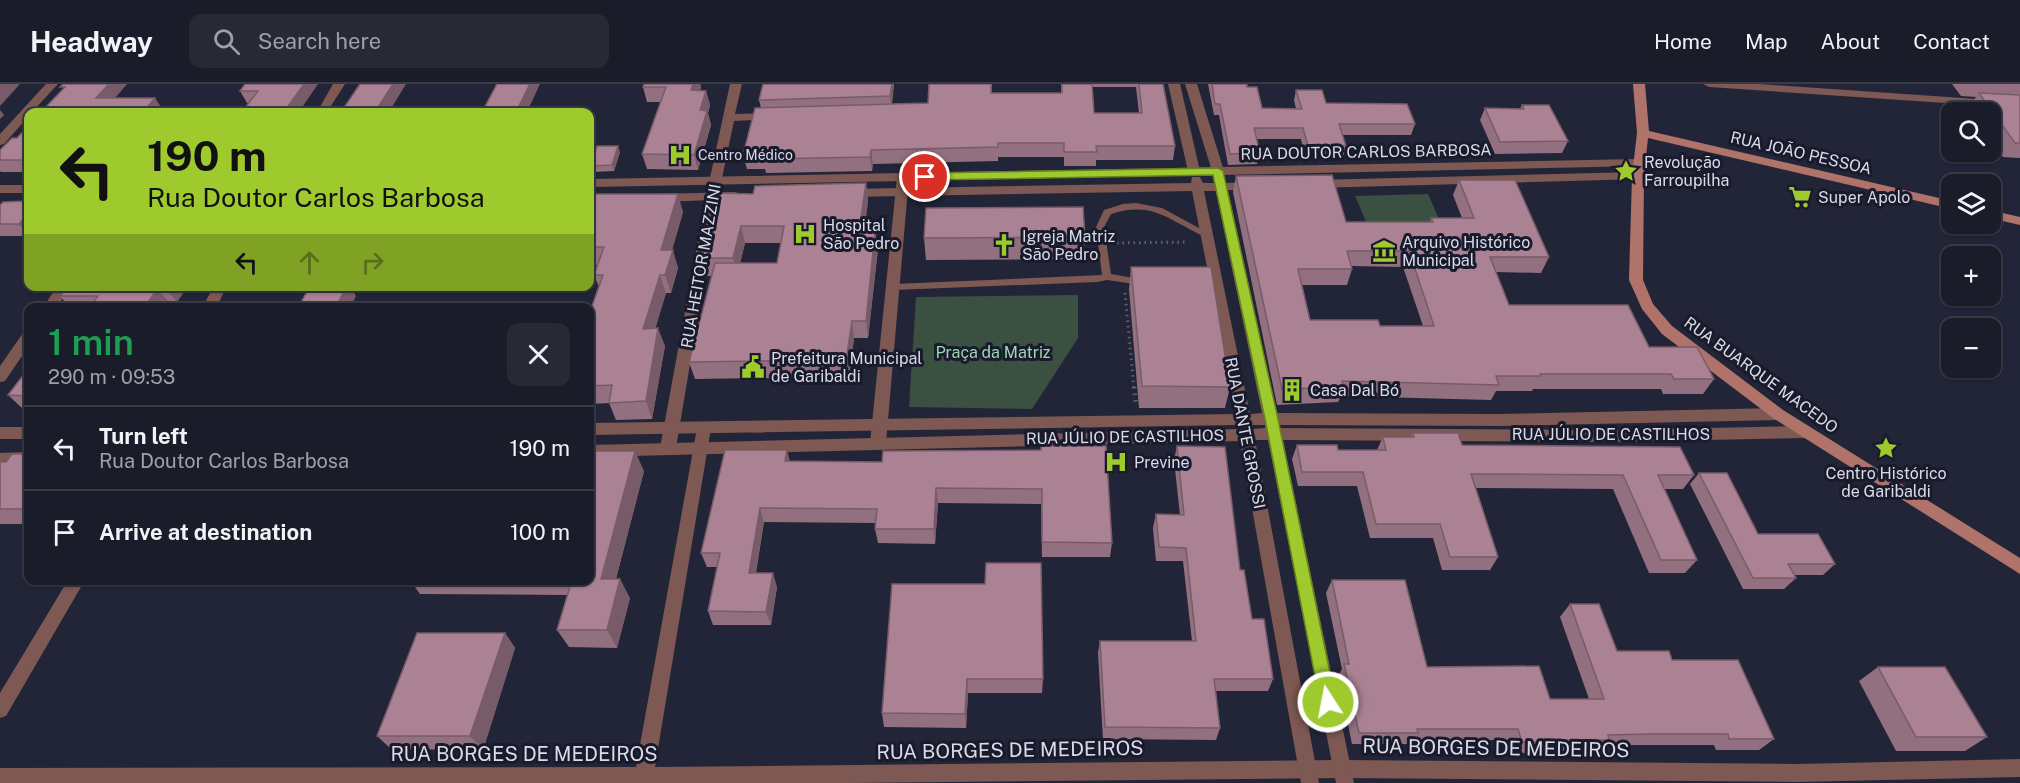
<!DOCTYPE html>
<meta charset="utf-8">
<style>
:root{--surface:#1a1c29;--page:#272935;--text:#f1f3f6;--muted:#9fa1a8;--line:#383a46}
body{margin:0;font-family:"Public Sans",sans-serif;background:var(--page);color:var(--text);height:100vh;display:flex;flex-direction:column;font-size:22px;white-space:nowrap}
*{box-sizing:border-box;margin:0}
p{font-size:20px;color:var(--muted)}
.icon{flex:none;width:33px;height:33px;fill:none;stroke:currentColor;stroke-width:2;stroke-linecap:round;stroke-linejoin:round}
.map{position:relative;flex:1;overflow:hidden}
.details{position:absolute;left:24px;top:219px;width:570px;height:282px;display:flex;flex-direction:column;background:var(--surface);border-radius:12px;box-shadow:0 2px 4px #0004,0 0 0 2px var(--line)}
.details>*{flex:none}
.guide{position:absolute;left:24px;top:24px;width:570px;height:183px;border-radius:12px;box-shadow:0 2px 4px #0004,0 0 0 2px var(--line);background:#9fca2e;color:#111;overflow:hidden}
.buttons{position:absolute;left:1941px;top:18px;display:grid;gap:12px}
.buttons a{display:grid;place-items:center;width:60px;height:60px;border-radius:12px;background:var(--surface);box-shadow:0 2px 4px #0004,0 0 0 2px var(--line);font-size:30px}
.pin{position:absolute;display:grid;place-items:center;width:51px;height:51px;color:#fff;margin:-26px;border:3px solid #fff;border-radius:50%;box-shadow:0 2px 6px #0007}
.me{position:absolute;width:66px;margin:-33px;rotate:349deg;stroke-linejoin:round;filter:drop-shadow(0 0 4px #0008)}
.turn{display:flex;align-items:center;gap:21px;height:126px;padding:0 24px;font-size:27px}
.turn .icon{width:78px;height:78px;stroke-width:2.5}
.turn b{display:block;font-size:42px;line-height:51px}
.lanes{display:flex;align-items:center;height:57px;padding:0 24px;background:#0003;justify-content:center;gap:30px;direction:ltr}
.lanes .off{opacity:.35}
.round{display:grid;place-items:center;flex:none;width:63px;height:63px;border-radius:12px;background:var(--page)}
.head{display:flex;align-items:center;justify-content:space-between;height:102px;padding:0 24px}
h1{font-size:36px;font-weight:600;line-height:45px;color:#1e9e55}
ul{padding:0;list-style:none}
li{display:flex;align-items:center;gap:18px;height:84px;padding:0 24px;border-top:2px solid var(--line)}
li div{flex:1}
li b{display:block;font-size:22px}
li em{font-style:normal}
header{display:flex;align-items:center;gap:36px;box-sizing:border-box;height:84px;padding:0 30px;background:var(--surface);border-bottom:2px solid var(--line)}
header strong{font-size:28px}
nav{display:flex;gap:33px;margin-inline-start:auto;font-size:21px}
.search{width:420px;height:54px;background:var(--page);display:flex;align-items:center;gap:15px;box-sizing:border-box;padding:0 21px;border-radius:12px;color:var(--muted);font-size:22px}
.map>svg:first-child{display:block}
.green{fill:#3a5041}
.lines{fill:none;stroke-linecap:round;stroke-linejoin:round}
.path-far1{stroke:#5f6272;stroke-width:3;stroke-dasharray:1.5 4;stroke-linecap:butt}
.path{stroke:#5f6272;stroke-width:4.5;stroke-dasharray:1.5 5;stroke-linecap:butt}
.service{fill:#7e5852;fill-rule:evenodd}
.minor{fill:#7e5852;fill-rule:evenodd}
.tertiary{fill:#7e5852;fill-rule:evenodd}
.secondary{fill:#af736a;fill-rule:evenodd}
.wall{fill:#93707f;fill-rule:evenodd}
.shaded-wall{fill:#785b68}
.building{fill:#ab8294;stroke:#785b68;stroke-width:1.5;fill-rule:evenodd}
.route{fill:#9fca2e;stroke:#67831e;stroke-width:1.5}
.labels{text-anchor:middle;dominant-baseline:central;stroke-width:6;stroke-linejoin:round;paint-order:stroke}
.far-poi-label{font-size:14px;fill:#d9dbe7;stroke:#191b2d;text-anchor:start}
.street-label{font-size:16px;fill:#d9dbe7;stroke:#191b2d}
.poi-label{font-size:16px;fill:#d9dbe7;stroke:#191b2d;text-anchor:start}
.park-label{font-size:16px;fill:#9bd9b0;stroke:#191b2d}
.near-street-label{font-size:20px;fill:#d9dbe7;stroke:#191b2d}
</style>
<header>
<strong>Headway</strong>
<div class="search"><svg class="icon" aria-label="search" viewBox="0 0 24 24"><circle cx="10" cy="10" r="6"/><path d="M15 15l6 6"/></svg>Search here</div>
<nav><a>Home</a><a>Map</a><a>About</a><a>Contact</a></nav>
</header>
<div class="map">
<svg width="2020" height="699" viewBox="0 0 2020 699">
<rect width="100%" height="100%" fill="#222537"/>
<path class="green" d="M 1428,110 L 1444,147 L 1371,149 L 1355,112 Z
M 1078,211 L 1078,254 L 1032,325 L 909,323 L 916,213 Z"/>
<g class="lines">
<path class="path-far1" d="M 1117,159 L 1188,158
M 1125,209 L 1134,305"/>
<path class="path" d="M 1134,303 L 1136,321"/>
<path class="service" d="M 1136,119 L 1162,124 L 1210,150 L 1206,153 L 1203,152 C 1167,135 1152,117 1111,130 L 1104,143 L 1111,190 L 1145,196 L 1147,198 L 1145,200 L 1142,201 L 1107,196 L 1097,198 L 894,206 L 889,203 L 894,200 L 1102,191 L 1096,143 L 1103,128 L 1104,126 L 1123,120 Z"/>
<path class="minor" d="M 46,0 L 58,0 L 32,28 L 28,28 L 28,33 L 4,60 L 0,61 L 0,50 Z
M 730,0 L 742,0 L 735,30 L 771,29 L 777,32 L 771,35 L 734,37 L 718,113 L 676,364 L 673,368 L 663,368 L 660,364 L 706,113 Z
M 1168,0 L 1180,0 L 1200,87 L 1198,90 L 1190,90 L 1188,87 Z
M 1185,0 L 1197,0 L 1224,87 L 1222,90 L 1214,90 L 1212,87 Z
M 1703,0 L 1759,0 L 2020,18 L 2020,24 L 1709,3 Z
M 903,89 L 909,93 L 886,359 L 883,363 L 873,363 L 870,359 L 897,93 Z
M 0,101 L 28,101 L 28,109 L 0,109 Z
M 57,202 L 70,202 L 57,224 L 43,224 Z
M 28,248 L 28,263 L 5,297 L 0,298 L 0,282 L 23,249 Z
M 704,338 L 709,340 L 711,344 L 655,683 L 1341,676 L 1797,680 L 2020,675 L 2020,693 L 1797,698 L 1341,694 L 853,699 L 0,699 L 0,684 L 636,683 L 697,344 L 699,340 Z
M 0,343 L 28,343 L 28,355 L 0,355 Z
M 28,368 L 28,380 L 0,381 L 0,369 Z"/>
<path class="tertiary" d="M 333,0 L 345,0 L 327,28 L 317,28 Z
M 1639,75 L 1645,79 L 1643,82 L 1221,91 L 1226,99 L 1252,98 L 1258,102 L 1252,106 L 1228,106 L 1277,329 L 1498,330 L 1778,324 L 1783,326 L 1785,330 L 1783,334 L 1778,336 L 1498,342 L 1280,341 L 1280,344 L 1607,346 L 1806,342 L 1811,344 L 1813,348 L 1811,352 L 1806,354 L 1607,358 L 1283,356 L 1354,699 L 1336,699 L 1268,356 L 1255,356 L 1319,699 L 1301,699 L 1240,357 L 590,373 L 590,361 L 1238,345 L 1238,341 L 590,351 L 590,339 L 1236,330 L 1192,107 L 847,113 L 841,109 L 847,105 L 1191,99 L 1192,93 L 1200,93 L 1203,99 L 1214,99 L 1213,94 L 1216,91 L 590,103 L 590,95 ZM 1204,107 L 1216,107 L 1262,329 L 1250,330 ZM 1253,341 L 1265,341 L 1265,344 L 1253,345 Z
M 1638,88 L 1642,89 L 1642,95 L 1315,104 L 1309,100 L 1315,96 Z
M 736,108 L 742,112 L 740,115 L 658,118 L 652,114 L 658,110 Z
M 214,202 L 227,202 L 216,224 L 202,224 Z
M 68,496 L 85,496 L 6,632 L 0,634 L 0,609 Z"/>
<path class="secondary" d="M 1633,0 L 1645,0 L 1649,47 L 1952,117 L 1952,125 L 1648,54 L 1644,92 L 1643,196 L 1653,220 L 1672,242 L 1783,326 L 2020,474 L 2020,490 L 1773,334 L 1662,250 L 1642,225 L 1629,196 L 1632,92 L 1637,49 Z
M 1990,126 L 2020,133 L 2020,141 L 1990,134 Z"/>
</g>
<path class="wall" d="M 318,0 L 249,19 L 247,19 L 240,7 Z
M 644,0 L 700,0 L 701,3 L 700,7 L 706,7 L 710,21 L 708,29 L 711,41 L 698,86 L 647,85 L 642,70 L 660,18 L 647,18 L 643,3 Z
M 763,0 L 894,0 L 892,20 L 928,19 L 929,0 L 992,0 L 992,9 L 1061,9 L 1061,0 L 1163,0 L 1175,62 L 1173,76 L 1096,76 L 1096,82 L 1064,82 L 1064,73 L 998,73 L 998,77 L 873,80 L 872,87 L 766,89 L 765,85 L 747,85 L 743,71 L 761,24 L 759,16 ZM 1092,3 L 1136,3 L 1139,29 L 1094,29 Z
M 1208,0 L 1247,0 L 1247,3 L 1262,24 L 1296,25 L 1294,16 L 1296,6 L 1326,19 L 1415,40 L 1411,51 L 1342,51 L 1346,62 L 1343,73 L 1305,73 L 1301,55 L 1256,55 L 1260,69 L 1257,80 L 1228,81 L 1219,31 L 1214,31 Z
M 1952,0 L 2020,0 L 2020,74 L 2003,73 L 1990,55 L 1990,28 L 1972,28 L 1968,23 L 1976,13 L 1961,12 Z
M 1522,21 L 1568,57 L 1562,69 L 1495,70 L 1480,36 L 1485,24 L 1520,25 Z
M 28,42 L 28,88 L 1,88 L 0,87 L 0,66 L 17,54 Z
M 620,68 L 614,87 L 593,88 L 591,82 Z
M 1236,92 L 1346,138 L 1430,138 L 1431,134 L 1462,134 L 1453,111 L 1459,96 L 1549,173 L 1541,189 L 1496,188 L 1509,221 L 1649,263 L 1714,295 L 1703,310 L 1663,310 L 1661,305 L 1533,305 L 1532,307 L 1496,307 L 1491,316 L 1341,312 L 1338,318 L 1277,321 L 1233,108 ZM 1351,182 L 1403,183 L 1423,242 L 1380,242 L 1310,236 L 1302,201 L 1347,201 L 1352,185 Z
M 866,99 L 868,117 L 864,147 L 875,147 L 878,165 L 868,254 L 854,254 L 849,293 L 695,295 L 689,278 L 712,192 L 707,192 L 702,174 L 753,110 ZM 745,159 L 781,159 L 777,179 L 740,179 Z
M 590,110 L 683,128 L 672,166 L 678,184 L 671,209 L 666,209 L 655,244 L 665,262 L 652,335 L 616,336 L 609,319 L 590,320 L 590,228 L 599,203 L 594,191 L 598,181 L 590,181 Z
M 28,117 L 28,152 L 0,152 L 0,121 Z
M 1085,153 L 1084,175 L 926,176 L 924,154 Z
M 1131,183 L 1230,303 L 1225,324 L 1139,324 L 1129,205 Z
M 68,202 L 188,202 L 177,218 L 169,218 L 165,224 L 70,224 L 60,212 Z
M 28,285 L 28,325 L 23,325 L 8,311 Z
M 1413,349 L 1462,361 L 1694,391 L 1683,405 L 1664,405 L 1697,476 L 1685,489 L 1649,489 L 1613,405 L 1476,404 L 1498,473 L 1490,486 L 1442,486 L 1433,454 L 1370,454 L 1357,402 L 1298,402 L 1292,375 L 1297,361 L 1338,366 L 1377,366 L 1383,353 L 1411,353 Z
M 1177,362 L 1240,486 L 1252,535 L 1273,595 L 1268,607 L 1216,607 L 1220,644 L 1216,656 L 1103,655 L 1098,569 L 1100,557 L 1192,557 L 1183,477 L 1156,477 L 1153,444 L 1156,430 L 1180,431 L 1174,376 Z
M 1041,366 L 1112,459 L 1110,473 L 1042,473 L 1041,420 L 938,419 L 935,460 L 878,459 L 875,445 L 876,439 L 764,438 L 756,489 L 777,503 L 771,541 L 713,541 L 708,527 L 717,483 L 707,483 L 701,469 L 790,377 L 882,378 Z
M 28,370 L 28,440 L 0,440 L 0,378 L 6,378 Z
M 644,387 L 616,495 L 630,514 L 617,564 L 569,563 L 557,546 L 568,511 L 420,510 L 410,496 L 590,496 Z
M 1699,389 L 1758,450 L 1835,480 L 1823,491 L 1794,491 L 1796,494 L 1784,505 L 1743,505 L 1690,400 Z
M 1332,496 L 1427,583 L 1550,615 L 1589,615 L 1560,533 L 1570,520 L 1617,567 L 1672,576 L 1774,655 L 1759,666 L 1716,666 L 1714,661 L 1637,661 L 1602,662 L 1598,667 L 1556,667 L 1554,669 L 1512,669 L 1509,656 L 1414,656 L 1411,660 L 1352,660 L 1338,592 L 1342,585 L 1326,509 Z
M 892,500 L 1043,595 L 1042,609 L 968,609 L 966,644 L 884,643 L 882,629 Z
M 505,549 L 515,564 L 483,666 L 391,665 L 377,652 Z
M 1878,583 L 1987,653 L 1965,667 L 1896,667 L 1859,597 Z"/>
<path class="shaded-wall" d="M 0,0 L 20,0 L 0,22 Z
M 109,0 L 127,0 L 105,26 L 96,14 Z
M 304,0 L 318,0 L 299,28 L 284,28 Z
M 393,0 L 406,0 L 389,28 L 375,28 Z
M 530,0 L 540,0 L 527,28 L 516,28 Z
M 693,0 L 700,0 L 701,3 L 695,21 L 691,6 Z
M 892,0 L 894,0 L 891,23 L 890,12 Z
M 706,7 L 710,21 L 708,29 L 711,41 L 698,86 L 694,71 L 700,26 Z
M 155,14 L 163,26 L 161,28 L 143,28 Z
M 0,26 L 4,31 L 0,35 Z
M 618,62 L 620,68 L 614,87 L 612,81 Z
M 871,66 L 873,80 L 872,87 L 870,73 Z
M 866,99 L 868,117 L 862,165 L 859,147 Z
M 678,110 L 683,128 L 667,184 L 661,166 Z
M 28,129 L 28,151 L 19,140 Z
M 741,142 L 745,159 L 737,192 L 733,174 Z
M 875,147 L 878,165 L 868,254 L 866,237 Z
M 673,166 L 678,184 L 671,209 L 665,191 Z
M 660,191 L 666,209 L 650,263 L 643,245 Z
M 167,202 L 188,202 L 177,218 L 166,205 Z
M 347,202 L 350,202 L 356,212 L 350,224 L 335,224 Z
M 157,205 L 169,218 L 165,224 L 144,224 Z
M 852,237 L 854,254 L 849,293 L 846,276 Z
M 658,244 L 665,262 L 652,335 L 646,317 Z
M 787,366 L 791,381 L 785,377 Z
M 635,367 L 644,387 L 611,514 L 601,495 Z
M 936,404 L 938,419 L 935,460 L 934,445 Z
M 760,424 L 764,438 L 753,503 L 749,489 Z
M 773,489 L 777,503 L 771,541 L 766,528 Z
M 620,495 L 630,514 L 617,564 L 607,546 Z
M 505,549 L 515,564 L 483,666 L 470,652 Z
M 967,595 L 968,609 L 966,644 L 965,630 Z"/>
<path class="building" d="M 63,0 L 109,0 L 96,14 L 155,14 L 143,28 L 41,28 L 65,3 L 60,3 Z
M 245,0 L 304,0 L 284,28 L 242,28 L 258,7 L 240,7 Z
M 360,0 L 393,0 L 375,28 L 341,28 Z
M 497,0 L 530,0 L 516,28 L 482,28 Z
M 644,0 L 693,0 L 691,6 L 706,7 L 700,26 L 707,27 L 694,71 L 642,70 L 666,3 L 643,3 Z
M 763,0 L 892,0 L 890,12 L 759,16 Z
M 929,0 L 991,0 L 991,9 L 1062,9 L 1062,0 L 1092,0 L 1094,29 L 1142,29 L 1139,0 L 1163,0 L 1175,62 L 1096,62 L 1097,68 L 1064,68 L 1064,59 L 998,59 L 998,63 L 871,66 L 870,73 L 763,75 L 764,71 L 743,71 L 755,24 L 928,19 Z
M 1212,0 L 1247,0 L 1247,3 L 1257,3 L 1262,24 L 1302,25 L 1296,6 L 1322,6 L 1326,19 L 1407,20 L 1415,40 L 1339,40 L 1346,62 L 1308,62 L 1303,44 L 1254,44 L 1260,69 L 1230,70 L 1220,20 L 1215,20 Z
M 1979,9 L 2020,11 L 2020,59 L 2015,59 Z
M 1522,21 L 1549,21 L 1568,57 L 1500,58 L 1485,24 L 1524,25 Z
M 28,42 L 28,76 L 0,76 L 0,66 L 12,54 L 17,54 Z
M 597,62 L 618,62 L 612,81 L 591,82 Z
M 1332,91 L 1346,138 L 1433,138 L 1431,134 L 1474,134 L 1459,96 L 1515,96 L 1549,173 L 1490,173 L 1509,221 L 1628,221 L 1649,263 L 1697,263 L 1714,295 L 1674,295 L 1671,290 L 1540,290 L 1541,292 L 1496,292 L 1499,301 L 1342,297 L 1344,303 L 1282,305 L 1236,92 ZM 1347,167 L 1409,167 L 1434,242 L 1380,242 L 1378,236 L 1310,236 L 1298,185 L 1352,185 Z
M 866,99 L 859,147 L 875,147 L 872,178 L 866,237 L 852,237 L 846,276 L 689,278 L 715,179 L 777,179 L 784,142 L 741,142 L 733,174 L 702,174 L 718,109 L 753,110 L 755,102 Z
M 590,110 L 678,110 L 661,166 L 673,166 L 665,191 L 660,191 L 643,245 L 658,244 L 646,317 L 609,319 L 612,301 L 590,302 L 590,228 L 603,191 L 594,191 L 604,163 L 590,163 Z
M 28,117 L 28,129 L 19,140 L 0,140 L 0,121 L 3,118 Z
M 1083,123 L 1085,153 L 924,154 L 926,124 Z
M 1131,183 L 1211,183 L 1230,303 L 1142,302 Z
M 68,202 L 167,202 L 166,205 L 157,205 L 144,224 L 89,224 L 98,212 L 60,212 Z
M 310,202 L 347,202 L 335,224 L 298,224 Z
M 28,285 L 28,312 L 8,311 Z
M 1413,349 L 1458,349 L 1462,361 L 1680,363 L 1694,391 L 1658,391 L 1697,476 L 1661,476 L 1623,391 L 1471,390 L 1498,473 L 1450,473 L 1440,440 L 1376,440 L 1363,388 L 1302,388 L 1297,361 L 1337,361 L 1338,366 L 1386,366 L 1383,353 L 1414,353 Z
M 1041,362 L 1106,362 L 1112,459 L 1042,458 L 1042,405 L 936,404 L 934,445 L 875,445 L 877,425 L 760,424 L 749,489 L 773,489 L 766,528 L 708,527 L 720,469 L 701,469 L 725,366 L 787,366 L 785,377 L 882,378 L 883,367 L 1041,366 Z
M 1177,362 L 1225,363 L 1240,486 L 1244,486 L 1252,535 L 1264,535 L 1273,595 L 1214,595 L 1220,644 L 1105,643 L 1100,557 L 1196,557 L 1186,464 L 1159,463 L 1156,430 L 1184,431 Z
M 590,367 L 635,367 L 601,495 L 620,495 L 607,546 L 557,546 L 572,496 L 590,496 Z
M 12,370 L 28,370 L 28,425 L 0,425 L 0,378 L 6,378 Z
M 1699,389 L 1727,389 L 1758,450 L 1818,450 L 1835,480 L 1788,480 L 1796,494 L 1753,494 Z
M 986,479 L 1041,479 L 1043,595 L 967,595 L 965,630 L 882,629 L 892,500 L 985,500 Z
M 1332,496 L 1405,496 L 1427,583 L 1539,582 L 1550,615 L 1604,615 L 1570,520 L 1599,520 L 1617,567 L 1669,567 L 1672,576 L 1738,576 L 1774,655 L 1729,655 L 1728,650 L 1649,650 L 1608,651 L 1609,656 L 1563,656 L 1564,658 L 1522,658 L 1518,645 L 1417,645 L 1418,649 L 1359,649 L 1344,580 L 1349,580 Z
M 417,549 L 505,549 L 470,652 L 377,652 Z
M 1878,583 L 1945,583 L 1987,653 L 1916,653 Z"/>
<path class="route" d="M 1218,84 L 1223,87 L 1278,335 L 1336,618 L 1334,623 L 1328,625 L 1322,623 L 1320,618 L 1265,335 L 1213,91 L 925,96 L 920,93 L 925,89 Z"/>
<defs>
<g id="hospital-bare" transform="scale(1.8)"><path d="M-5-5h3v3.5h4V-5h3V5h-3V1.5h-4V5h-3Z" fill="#9fca2e" stroke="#191b2d" stroke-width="2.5" paint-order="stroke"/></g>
<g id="sight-bare" transform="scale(1.8)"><path d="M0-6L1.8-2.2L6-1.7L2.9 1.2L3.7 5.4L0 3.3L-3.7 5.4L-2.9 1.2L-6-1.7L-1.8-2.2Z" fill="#9fca2e" stroke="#191b2d" stroke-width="2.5" paint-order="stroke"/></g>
<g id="supermarket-bare" transform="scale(1.8)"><path d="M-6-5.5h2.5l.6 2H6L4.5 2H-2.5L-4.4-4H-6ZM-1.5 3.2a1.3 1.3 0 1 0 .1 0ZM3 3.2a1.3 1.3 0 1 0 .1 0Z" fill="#9fca2e" stroke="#191b2d" stroke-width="2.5" paint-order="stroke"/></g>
<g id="church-bare" transform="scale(1.8)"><path d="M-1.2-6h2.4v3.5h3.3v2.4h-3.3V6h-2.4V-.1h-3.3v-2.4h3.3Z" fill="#9fca2e" stroke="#191b2d" stroke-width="2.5" paint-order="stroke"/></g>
<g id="museum-bare" transform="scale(1.8)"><path d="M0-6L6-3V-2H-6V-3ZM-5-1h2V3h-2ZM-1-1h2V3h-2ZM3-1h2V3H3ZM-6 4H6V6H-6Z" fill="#9fca2e" stroke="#191b2d" stroke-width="2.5" paint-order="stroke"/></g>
<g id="civic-bare" transform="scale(1.8)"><path d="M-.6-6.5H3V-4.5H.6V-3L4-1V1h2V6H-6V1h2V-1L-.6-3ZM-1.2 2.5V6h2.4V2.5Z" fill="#9fca2e" stroke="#191b2d" stroke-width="2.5" paint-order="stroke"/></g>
<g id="building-bare" transform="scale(1.8)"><path d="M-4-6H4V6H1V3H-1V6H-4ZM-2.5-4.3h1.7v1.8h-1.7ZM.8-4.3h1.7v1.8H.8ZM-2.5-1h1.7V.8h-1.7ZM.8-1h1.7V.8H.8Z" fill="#9fca2e" stroke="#191b2d" stroke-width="2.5" paint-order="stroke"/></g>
</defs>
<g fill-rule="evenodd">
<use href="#hospital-bare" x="680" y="71"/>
<use href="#sight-bare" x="1626" y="87"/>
<use href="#supermarket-bare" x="1800" y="113"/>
<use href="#hospital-bare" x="805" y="150"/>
<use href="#church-bare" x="1004" y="161"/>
<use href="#museum-bare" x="1384" y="167"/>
<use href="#civic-bare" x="753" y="283"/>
<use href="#building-bare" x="1292" y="306"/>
<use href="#sight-bare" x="1886" y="364"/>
<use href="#hospital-bare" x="1116" y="378"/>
</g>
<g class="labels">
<g class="far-poi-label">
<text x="698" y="71">Centro Médico</text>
</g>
<g class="street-label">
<text transform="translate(1366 68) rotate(-1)">RUA DOUTOR CARLOS BARBOSA</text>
<text transform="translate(1801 69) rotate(13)">RUA JOÃO PESSOA</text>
<text transform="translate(701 182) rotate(-80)">RUA HEITOR MAZZINI</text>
<text transform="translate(1761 291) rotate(36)">RUA BUARQUE MACEDO</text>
<text transform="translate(1245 349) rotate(79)">RUA DANTE GROSSI</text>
<text x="1611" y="350">RUA JÚLIO DE CASTILHOS</text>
<text transform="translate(1125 353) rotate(-1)">RUA JÚLIO DE CASTILHOS</text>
</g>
<g class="poi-label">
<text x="1644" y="78">Revolução<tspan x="1644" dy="18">Farroupilha</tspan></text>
<text x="1818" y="113">Super Apolo</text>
<text x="823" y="141">Hospital<tspan x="823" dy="18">São Pedro</tspan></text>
<text x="1022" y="152">Igreja Matriz<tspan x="1022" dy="18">São Pedro</tspan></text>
<text x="1402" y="158">Arquivo Histórico<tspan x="1402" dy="18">Municipal</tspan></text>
<text x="771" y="274">Prefeitura Municipal<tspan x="771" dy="18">de Garibaldi</tspan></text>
<text x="1310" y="306">Casa Dal Bó</text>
<text x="1134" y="378">Previne</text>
<text x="1886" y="389" text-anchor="middle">Centro Histórico<tspan x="1886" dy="18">de Garibaldi</tspan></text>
</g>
<g class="park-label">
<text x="993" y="268">Praça da Matriz</text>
</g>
<g class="near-street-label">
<text transform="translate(1496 664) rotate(1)">RUA BORGES DE MEDEIROS</text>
<text transform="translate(1010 666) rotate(-1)">RUA BORGES DE MEDEIROS</text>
<text x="524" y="670">RUA BORGES DE MEDEIROS</text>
</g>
</g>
</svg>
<div class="buttons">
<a><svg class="icon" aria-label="search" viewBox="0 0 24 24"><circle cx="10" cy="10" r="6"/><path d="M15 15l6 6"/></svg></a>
<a><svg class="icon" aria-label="layers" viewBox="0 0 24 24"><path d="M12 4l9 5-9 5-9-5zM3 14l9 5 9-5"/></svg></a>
<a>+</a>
<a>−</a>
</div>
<div class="pin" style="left:925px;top:93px;background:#d93025"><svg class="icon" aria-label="arrive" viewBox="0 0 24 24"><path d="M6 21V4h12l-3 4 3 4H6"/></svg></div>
<svg class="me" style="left:1328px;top:618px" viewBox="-20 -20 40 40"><circle r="17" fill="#9fca2e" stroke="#fff" stroke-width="3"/><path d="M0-11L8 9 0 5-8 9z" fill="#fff"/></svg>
<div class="guide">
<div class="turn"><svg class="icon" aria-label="left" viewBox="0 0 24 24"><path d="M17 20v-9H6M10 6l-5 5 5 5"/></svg><div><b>190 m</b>Rua Doutor Carlos Barbosa</div></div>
<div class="lanes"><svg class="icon" aria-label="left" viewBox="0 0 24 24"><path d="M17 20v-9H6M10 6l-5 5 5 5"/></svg><svg class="icon off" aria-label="ahead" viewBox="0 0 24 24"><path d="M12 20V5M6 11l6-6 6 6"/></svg><svg class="icon off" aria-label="right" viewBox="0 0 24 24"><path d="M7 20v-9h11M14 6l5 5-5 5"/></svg></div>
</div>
<section class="details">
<div class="head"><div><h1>1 min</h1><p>290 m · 09:53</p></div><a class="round"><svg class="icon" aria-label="close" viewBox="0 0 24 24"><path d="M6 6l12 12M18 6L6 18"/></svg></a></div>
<ul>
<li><svg class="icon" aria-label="left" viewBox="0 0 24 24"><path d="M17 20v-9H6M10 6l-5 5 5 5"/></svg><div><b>Turn left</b><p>Rua Doutor Carlos Barbosa</p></div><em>190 m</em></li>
<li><svg class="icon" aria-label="arrive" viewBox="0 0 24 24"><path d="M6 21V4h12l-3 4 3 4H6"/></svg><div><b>Arrive at destination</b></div><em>100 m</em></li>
</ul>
</section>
</div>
